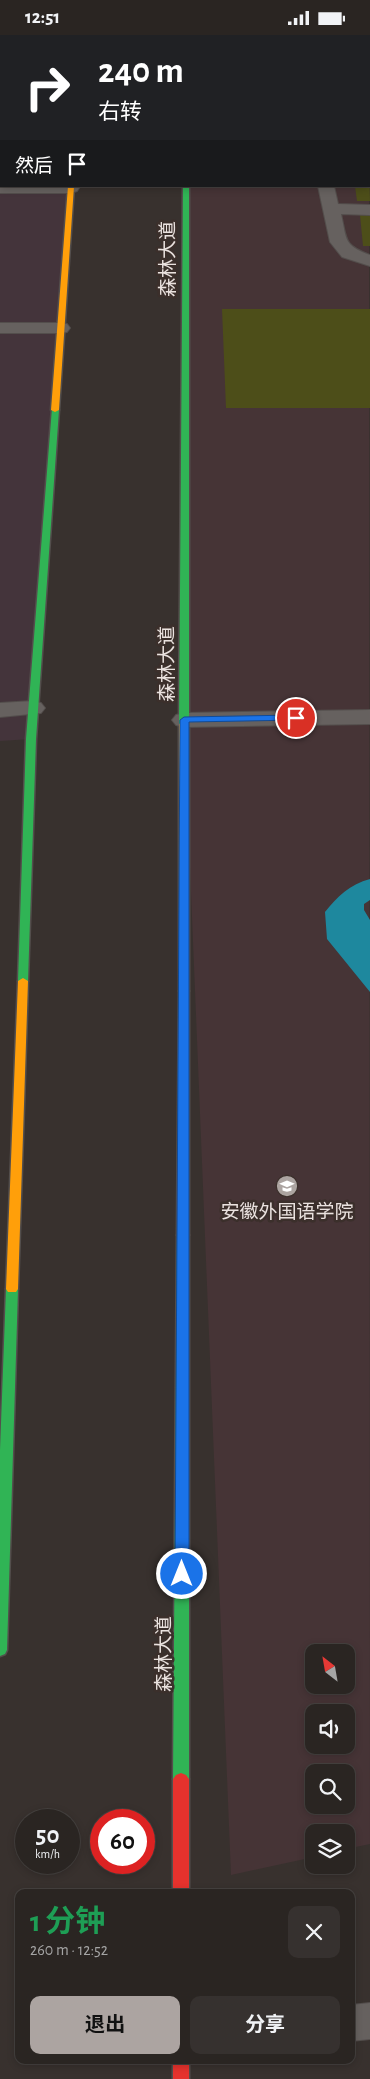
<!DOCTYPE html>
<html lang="zh">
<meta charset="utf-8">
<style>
:root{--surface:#2a2522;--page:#36312f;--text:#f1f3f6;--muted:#a5a5a5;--line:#464240;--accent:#aca4a1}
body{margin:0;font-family:"Alegreya Sans","Noto Sans SC",sans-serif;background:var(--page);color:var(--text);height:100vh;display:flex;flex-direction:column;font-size:19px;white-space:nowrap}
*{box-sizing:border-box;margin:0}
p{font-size:16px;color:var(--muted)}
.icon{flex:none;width:28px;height:28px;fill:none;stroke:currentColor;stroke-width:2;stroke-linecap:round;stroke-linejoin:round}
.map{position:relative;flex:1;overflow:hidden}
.panel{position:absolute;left:15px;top:1854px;width:340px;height:175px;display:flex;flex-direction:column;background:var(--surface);border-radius:10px;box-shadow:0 2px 8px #0003,0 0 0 1px var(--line)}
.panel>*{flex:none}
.top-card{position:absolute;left:0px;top:0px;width:370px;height:152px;box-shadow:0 2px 8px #0003,0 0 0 1px var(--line);background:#202124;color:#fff;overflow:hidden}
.needle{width:32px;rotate:329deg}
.fabs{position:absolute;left:305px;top:1609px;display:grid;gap:10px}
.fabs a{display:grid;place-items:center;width:50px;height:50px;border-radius:10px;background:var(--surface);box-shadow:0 2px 8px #0003,0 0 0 1px var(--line);font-size:25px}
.speed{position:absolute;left:15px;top:1774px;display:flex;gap:10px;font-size:25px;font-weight:700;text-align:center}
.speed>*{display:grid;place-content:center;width:65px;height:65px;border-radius:50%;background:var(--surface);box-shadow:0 2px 8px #0003,0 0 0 1px var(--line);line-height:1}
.speed small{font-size:12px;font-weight:400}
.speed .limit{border:8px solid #d22;background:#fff;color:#111}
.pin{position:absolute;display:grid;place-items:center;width:42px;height:42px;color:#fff;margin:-21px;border:2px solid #fff;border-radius:50%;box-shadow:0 1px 5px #0007}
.me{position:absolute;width:55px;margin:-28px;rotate:0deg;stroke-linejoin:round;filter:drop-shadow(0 0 4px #0008)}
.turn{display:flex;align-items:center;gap:18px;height:105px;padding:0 15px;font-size:22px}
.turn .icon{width:65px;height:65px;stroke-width:2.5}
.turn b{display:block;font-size:35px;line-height:42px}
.then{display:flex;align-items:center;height:48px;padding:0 15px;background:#0003;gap:10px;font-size:19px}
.round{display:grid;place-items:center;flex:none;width:52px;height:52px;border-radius:10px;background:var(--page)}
.overview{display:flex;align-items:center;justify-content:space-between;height:85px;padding:0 15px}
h1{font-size:30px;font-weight:700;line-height:38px;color:#1e9e55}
.action{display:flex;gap:10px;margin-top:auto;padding:10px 15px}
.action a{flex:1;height:58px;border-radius:10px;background:var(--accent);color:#111;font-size:20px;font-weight:700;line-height:58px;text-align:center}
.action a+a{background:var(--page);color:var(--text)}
.status{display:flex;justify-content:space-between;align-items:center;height:35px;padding:0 25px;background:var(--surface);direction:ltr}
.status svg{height:14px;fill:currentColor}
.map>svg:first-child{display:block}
.commercial{fill:#44343b}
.education{fill:#463436;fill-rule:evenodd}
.green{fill:#4d4e19}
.water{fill:#1e889e}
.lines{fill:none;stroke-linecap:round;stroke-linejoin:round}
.lane-casing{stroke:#534e4c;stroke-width:24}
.street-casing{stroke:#534e4c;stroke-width:2}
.fast-casing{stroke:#534e4c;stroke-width:3}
.slow-casing{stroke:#534e4c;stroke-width:3}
.jam-casing{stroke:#534e4c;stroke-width:3}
.lane{stroke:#66615f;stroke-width:21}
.street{fill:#66615f;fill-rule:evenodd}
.fast{fill:#30b455;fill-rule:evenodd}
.slow{fill:#ff9f0a;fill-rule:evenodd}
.jam{fill:#e5322d;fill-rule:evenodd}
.route{fill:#1a73e8;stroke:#114b97}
.labels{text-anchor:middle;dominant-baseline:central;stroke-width:5;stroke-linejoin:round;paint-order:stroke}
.street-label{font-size:19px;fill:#eae2df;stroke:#3b2f2b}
.poi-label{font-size:19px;fill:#eae2df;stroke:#3b2f2b}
</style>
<div class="status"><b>12:51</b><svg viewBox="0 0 49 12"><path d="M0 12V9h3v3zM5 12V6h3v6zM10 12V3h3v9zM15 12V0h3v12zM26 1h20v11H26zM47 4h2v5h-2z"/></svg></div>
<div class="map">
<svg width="370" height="2044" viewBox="0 0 370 2044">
<rect width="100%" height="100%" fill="#38312e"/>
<path class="commercial" d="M 0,2 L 1,151 L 71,151 L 31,704 L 0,706 Z"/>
<path class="education" d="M 369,18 L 370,1809 L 346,1814 L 346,1798 L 314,1798 L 314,1822 L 231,1840 L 184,685 L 186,151 L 369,151 ZM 314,1618 L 346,1618 L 346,1650 L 314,1650 ZM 314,1678 L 346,1678 L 346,1710 L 314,1710 ZM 314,1738 L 346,1738 L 346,1770 L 314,1770 Z"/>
<path class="green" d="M 369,129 L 370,166 L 357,166 L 355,151 L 369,151 Z
M 360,180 L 370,180 L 370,211 L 363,211 Z
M 222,274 L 370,274 L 370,373 L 226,373 Z"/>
<path class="water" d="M 370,844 L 370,865 L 364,869 L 364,875 L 370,885 L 370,957 L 327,904 L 325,877 C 337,862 350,849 370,844 Z"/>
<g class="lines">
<g class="lane-casing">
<path id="lane" d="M 0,7 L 1,4"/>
</g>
<g class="street-casing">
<path id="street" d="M 0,57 L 1,58 L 1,67 L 0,67 Z
M 369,76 L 370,76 L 370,86 L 369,86 Z
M 369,119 L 370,119 L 370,129 L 369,129 Z
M 0,148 L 1,151 L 78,151 L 79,153 L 77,156 L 71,158 L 0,158 Z
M 318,151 L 334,151 L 338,169 L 370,170 L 370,180 L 341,179 C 347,205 343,210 370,220 L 370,231 L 342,222 L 330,207 Z
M 0,288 L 61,288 L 67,289 L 70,293 L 67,297 L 61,298 L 0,298 Z
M 33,666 L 41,668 L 45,673 L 41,678 L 0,682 L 0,668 Z
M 370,675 L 370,689 L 184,692 L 176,690 L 172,685 L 176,680 L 184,678 Z
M 370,1968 L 370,2004 L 351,2006 L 351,1970 Z"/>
</g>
<g class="fast-casing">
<path id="fast" d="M 79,0 L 85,0 L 85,1 L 79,1 Z
M 183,151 L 189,151 L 189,689 L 184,692 L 179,689 Z
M 52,373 L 59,375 L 36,704 L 28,946 L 23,949 L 18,946 L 26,704 Z
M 183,1196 L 187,1197 L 189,1200 L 189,1744 L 186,1748 L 181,1750 L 176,1748 L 173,1744 L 177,1200 L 179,1197 Z
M 12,1250 L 16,1251 L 18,1254 L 7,1615 L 5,1619 L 0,1621 L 0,1415 L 6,1254 L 8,1251 Z"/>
</g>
<g class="slow-casing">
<path id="slow" d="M 183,0 L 189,0 L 189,1 L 183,1 Z
M 68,151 L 74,151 L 59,375 L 55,377 L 51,375 Z
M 184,686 L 189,689 L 189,956 L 184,959 L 179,956 L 179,689 Z
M 23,943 L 28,946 L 18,1254 L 16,1257 L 8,1257 L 6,1254 L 18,946 Z"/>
</g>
<g class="jam-casing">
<path id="jam" d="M 184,953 L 189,956 L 189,1200 L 187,1203 L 179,1203 L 177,1200 L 179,956 Z
M 181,1738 L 186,1740 L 189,1744 L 189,1858 L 173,1858 L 173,1744 L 176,1740 Z
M 173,2025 L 189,2025 L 189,2044 L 173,2044 Z"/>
</g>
<use href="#lane" class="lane"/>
<use href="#street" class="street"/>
<use href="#fast" class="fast"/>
<use href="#slow" class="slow"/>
<use href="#jam" class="jam"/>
</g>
<path class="route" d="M 296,680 L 301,683 L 299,685 L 189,687 L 189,1539 L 187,1543 L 182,1545 L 177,1543 L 175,1539 L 180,685 L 184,682 Z"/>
<defs>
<g id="university-disc" transform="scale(1.125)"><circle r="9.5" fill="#aca4a1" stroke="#3b2f2b"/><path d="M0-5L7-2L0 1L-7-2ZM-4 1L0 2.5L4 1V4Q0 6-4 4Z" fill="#fff"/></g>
</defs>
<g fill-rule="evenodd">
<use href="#university-disc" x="287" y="1151"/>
</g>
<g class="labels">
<g class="street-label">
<text transform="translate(168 224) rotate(-90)">森林大道</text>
<text transform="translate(167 629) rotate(-90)">森林大道</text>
<text transform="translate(164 1619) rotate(-90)">森林大道</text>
</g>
<g class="poi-label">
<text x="287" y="1177">安徽外国语学院</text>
</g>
</g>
</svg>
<div class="fabs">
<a><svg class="needle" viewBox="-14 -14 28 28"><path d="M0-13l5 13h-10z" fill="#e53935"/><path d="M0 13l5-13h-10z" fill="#a5a5a5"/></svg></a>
<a><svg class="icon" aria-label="sound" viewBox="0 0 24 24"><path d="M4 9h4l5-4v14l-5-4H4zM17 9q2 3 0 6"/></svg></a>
<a><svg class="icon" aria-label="search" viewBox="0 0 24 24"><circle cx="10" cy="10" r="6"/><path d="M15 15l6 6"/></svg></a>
<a><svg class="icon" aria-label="layers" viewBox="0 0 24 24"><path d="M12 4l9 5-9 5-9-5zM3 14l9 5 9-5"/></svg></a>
</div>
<div class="speed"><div>50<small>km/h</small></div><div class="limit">60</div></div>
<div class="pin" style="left:296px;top:683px;background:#d93025"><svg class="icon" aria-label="arrive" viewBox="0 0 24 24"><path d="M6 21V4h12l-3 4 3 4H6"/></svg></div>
<svg class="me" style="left:182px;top:1539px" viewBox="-20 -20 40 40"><circle r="17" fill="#1a73e8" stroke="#fff" stroke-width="3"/><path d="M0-11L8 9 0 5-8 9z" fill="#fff"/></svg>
<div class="top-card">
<div class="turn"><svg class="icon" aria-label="right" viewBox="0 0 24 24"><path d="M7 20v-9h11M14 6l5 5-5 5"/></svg><div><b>240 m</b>右转</div></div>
<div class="then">然后<svg class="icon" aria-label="arrive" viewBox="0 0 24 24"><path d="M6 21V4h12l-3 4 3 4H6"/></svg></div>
</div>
<section class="panel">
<div class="overview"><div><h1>1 分钟</h1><p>260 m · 12:52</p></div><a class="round"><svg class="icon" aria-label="close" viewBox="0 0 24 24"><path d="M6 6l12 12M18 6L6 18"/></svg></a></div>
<div class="action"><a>退出</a><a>分享</a></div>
</section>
</div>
